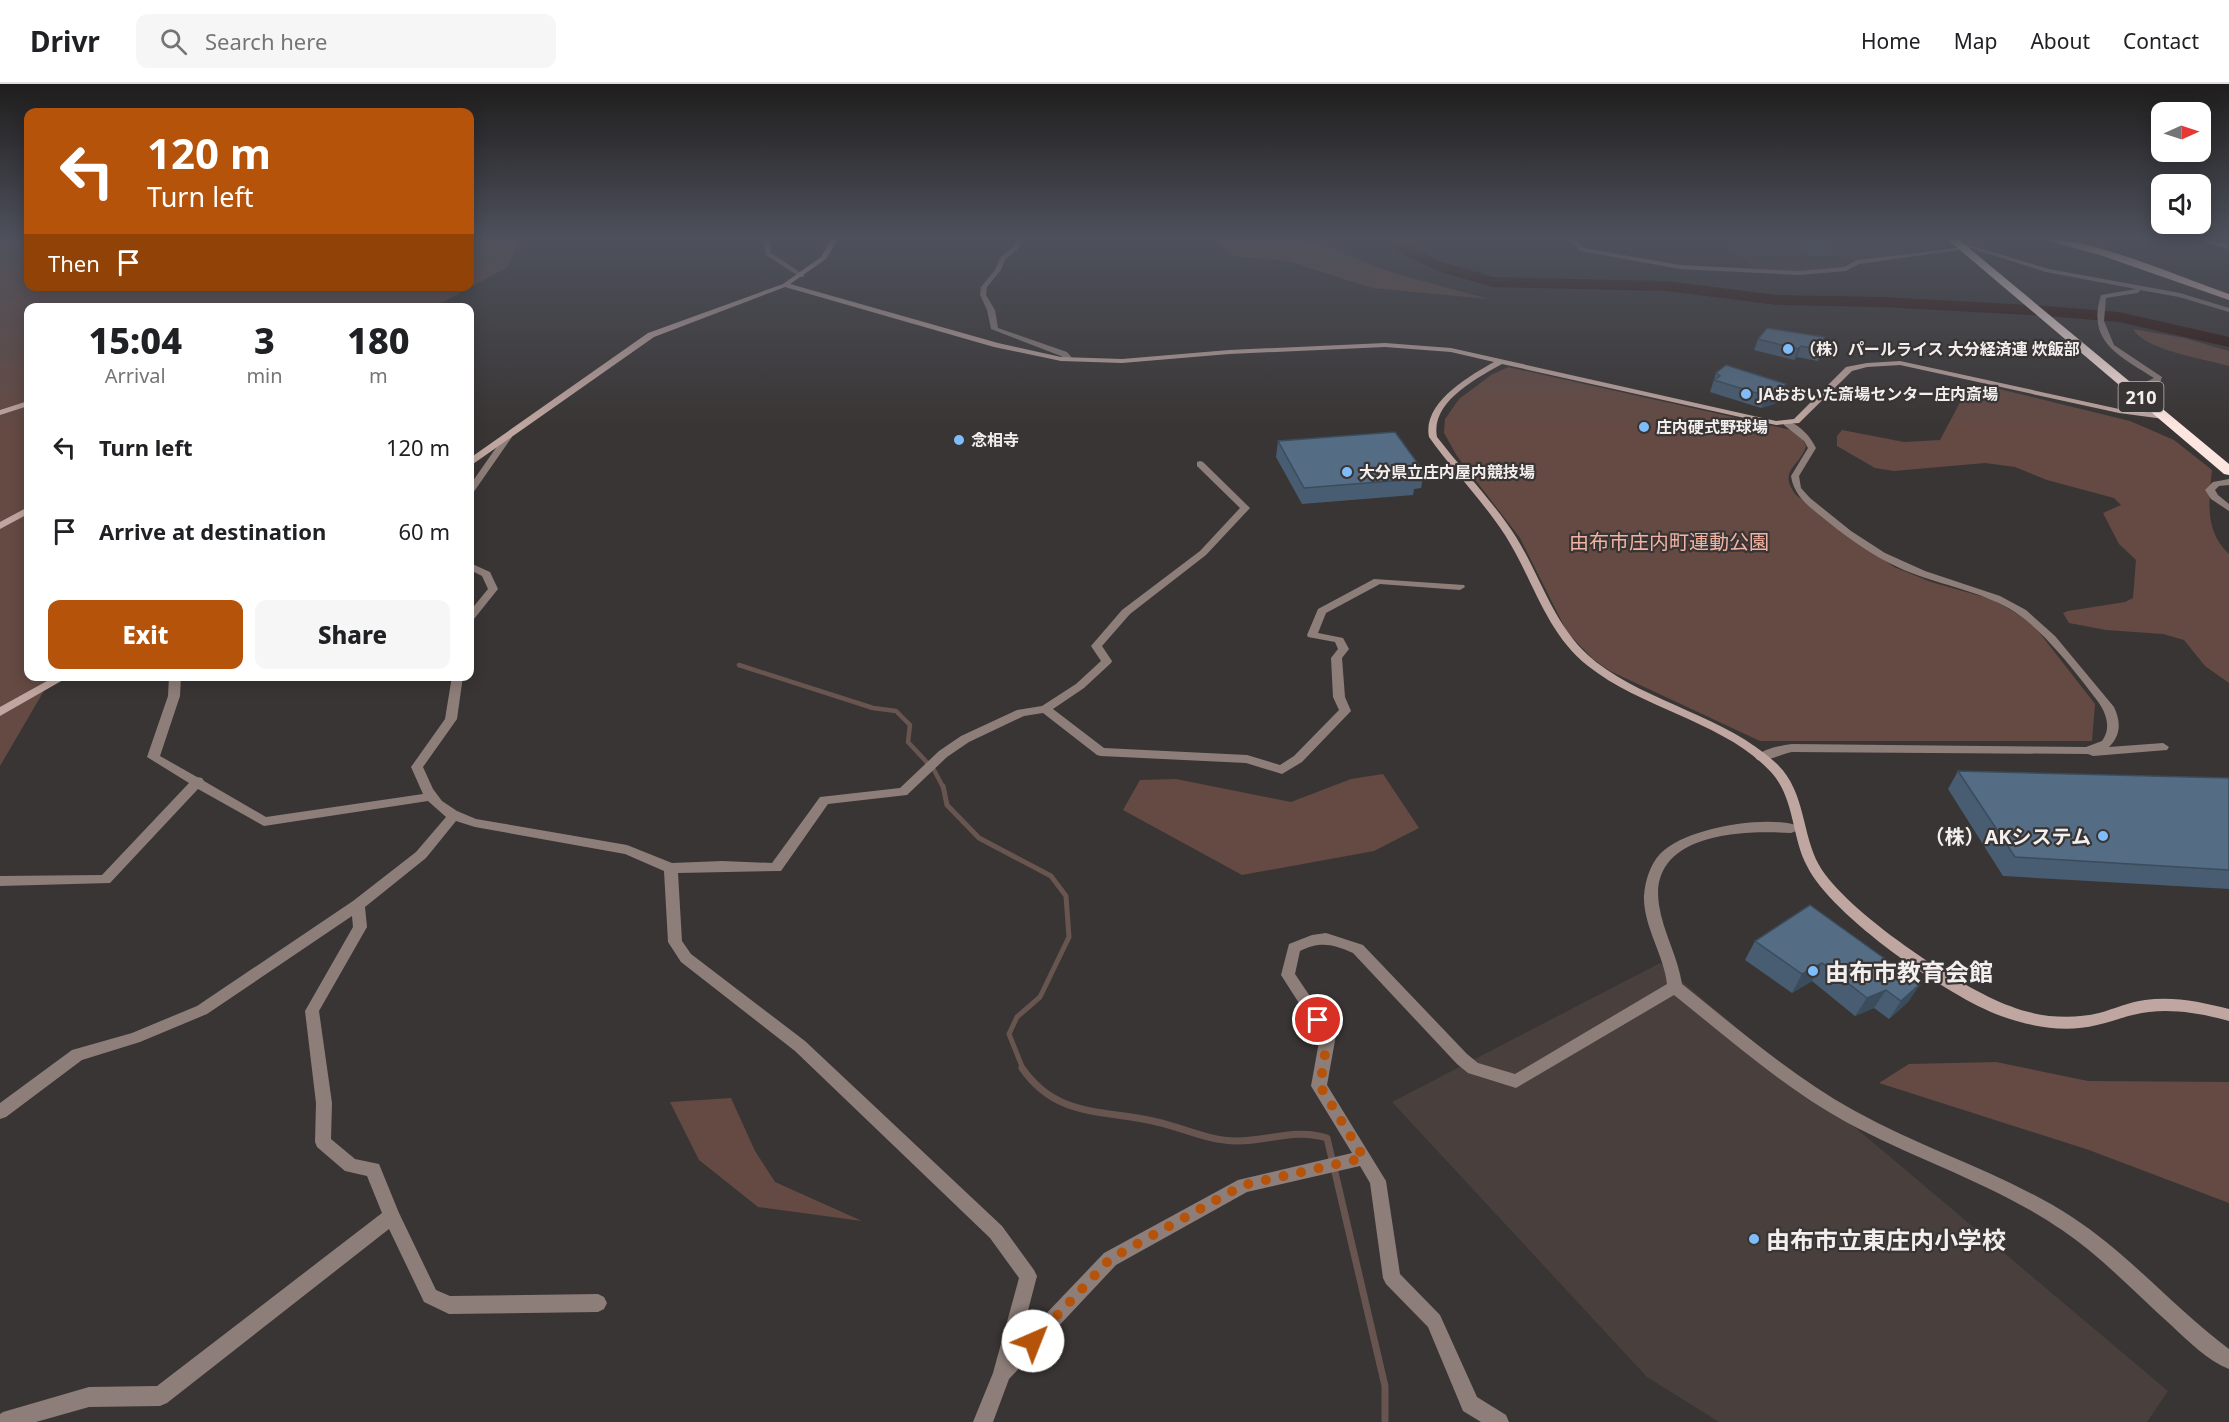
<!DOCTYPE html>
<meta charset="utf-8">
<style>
:root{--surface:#fff;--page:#f6f6f6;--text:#202124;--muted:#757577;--line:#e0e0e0;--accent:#b45309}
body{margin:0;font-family:"Noto Sans","Noto Sans JP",sans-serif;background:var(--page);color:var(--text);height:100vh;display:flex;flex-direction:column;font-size:22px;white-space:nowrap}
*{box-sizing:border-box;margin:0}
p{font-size:20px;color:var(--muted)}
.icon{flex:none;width:33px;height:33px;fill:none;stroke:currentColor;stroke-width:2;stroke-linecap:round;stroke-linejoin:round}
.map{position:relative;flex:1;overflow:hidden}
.side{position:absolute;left:24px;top:219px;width:450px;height:378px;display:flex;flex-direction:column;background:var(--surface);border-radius:12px;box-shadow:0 3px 15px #0003}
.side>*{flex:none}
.top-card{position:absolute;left:24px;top:24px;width:450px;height:183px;border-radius:12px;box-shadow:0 3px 15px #0003;background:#b45309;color:#fff;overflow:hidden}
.needle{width:39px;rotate:87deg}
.fabs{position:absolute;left:2151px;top:18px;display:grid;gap:12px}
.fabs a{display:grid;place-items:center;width:60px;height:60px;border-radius:12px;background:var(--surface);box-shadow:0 3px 15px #0003;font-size:30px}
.pin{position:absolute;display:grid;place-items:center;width:51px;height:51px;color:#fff;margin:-26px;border:3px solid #fff;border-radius:50%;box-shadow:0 2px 6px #0007}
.me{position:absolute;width:66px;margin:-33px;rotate:44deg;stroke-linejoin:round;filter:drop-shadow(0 0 4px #0008)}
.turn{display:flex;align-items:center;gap:21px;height:126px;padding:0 24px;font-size:27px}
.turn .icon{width:78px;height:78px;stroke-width:2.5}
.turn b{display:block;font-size:42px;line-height:51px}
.then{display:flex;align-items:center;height:57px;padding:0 24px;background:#0003;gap:12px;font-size:22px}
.eta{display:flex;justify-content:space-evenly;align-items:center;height:102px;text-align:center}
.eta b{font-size:36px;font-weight:800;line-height:42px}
.cta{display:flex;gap:12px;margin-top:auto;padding:12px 24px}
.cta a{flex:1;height:69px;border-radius:12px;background:var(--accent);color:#fff;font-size:24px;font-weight:800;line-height:69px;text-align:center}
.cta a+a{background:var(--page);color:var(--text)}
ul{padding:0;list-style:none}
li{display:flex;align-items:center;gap:18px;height:84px;padding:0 24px}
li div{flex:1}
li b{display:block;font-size:22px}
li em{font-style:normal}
header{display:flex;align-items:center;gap:36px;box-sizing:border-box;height:84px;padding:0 30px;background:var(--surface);border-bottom:2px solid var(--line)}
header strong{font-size:28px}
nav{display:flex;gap:33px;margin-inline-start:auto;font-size:21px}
.search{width:420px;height:54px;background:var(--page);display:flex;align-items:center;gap:15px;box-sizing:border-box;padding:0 21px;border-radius:12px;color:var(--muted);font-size:22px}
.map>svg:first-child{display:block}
.built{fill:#493f3c}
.green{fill:#644a43}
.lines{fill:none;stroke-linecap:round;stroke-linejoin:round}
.stream-far2{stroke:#695550;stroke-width:4.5}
.stream-far1{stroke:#695550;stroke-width:5}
.stream{stroke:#695550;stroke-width:7}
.river{fill:#2e130c;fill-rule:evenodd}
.street{fill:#8e7e7a;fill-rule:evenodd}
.secondary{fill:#c0a6a0;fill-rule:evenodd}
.primary{fill:#e7c5bd;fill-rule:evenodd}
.highway{fill:#fee6e0;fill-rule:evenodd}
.wall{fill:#485d72}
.shaded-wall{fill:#3b4c5c}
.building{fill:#546c84;stroke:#3b4c5c;stroke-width:1.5}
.route{stroke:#b45309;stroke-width:10;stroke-dasharray:0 18}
.poi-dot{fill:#7fbdfa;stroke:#393534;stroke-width:2}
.labels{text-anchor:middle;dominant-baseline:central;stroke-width:4.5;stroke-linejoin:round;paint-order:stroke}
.far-poi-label{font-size:16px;font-weight:bold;fill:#f2efee;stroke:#393534;text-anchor:start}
.shield{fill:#393534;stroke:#bab7b6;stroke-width:1.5}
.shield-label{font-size:18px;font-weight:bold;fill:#f2efee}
.park-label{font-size:20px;fill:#f2b3a4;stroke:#393534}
.poi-label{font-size:20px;font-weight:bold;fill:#f2efee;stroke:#393534;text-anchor:end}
.near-poi-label{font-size:24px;font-weight:bold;fill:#f2efee;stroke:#393534;text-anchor:start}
</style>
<header>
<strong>Drivr</strong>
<div class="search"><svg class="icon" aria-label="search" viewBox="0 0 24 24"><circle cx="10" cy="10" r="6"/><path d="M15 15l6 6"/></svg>Search here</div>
<nav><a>Home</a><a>Map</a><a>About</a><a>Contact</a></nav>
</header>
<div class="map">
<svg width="2229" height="1338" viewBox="0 0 2229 1338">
<rect width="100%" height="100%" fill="#393534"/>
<path class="built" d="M 1740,155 L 1936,155 L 1946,163 L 1847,178 L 1842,185 L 1785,188 L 1757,185 L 1726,165 Z
M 1660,879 L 2168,1307 L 2147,1338 L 1719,1338 L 1647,1293 L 1392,1018 Z"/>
<path class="green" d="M 0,155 L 28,155 L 28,202 L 470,202 L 470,155 L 520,155 L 509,182 L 436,222 L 438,223 L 28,224 L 28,592 L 52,593 L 0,682 Z
M 1211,155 L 1286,155 L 1315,159 L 1397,190 L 1488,215 L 1372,204 L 1288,177 L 1237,173 Z
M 2133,245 L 2184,254 L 2229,267 L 2229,282 C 2205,275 2144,266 2133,245 Z
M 1508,283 L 1791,346 L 1802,354 L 1806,362 C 1800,383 1777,386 1796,411 L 1894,483 L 1931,498 L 1991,515 L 2025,534 L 2035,543 L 2095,620 L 2092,657 L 1760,657 L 1610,587 L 1593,575 L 1567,548 L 1520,454 L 1457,372 L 1444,349 L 1445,335 L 1459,315 L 1491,291 Z
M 1976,303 L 1991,303 L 2130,337 L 2174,356 L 2212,386 C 2209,416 2204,447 2229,470 L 2229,599 L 2205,582 L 2184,556 L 2163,550 L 2106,546 L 2069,539 L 2063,529 L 2068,527 L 2125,518 L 2133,514 L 2136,476 L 2119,460 L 2103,429 L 2121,421 L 2114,414 L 2047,396 L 2015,383 L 1985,379 L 1894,387 L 1875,384 L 1837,362 L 1837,352 L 1842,346 L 1904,358 L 1940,356 L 1965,309 Z
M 1383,690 L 1419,744 L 1374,767 L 1242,791 L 1123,726 L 1140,696 L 1176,695 L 1291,718 L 1351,695 Z
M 1996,978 L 2088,997 L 2229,998 L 2229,1119 L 2089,1066 L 1879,999 L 1909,980 Z
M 731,1014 L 755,1067 L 775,1098 L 862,1137 L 758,1123 L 699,1076 L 670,1018 Z"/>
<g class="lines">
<path class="stream-far2" d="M 739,581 L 873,624 L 896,627 L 910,641 L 908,658 L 934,686 L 943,703"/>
<path class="stream-far1" d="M 943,702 L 947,721 L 979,754 L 1051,792 L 1066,812 L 1069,853 L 1040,913 L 1017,933 L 1009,950 L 1023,985"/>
<path class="stream" d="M 1022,984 C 1057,1035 1105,1025 1157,1038 C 1184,1044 1209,1057 1237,1057 C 1269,1057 1295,1044 1327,1054 L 1385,1302 L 1385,1338"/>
<path class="river" d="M 1395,155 L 1409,155 L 1409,162 L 1439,177 L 1493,193 L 1666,197 L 1777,211 L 1882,213 L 2046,222 L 2119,228 L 2229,253 L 2229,263 L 2119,238 L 2046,232 L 1882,223 L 1777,221 L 1666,207 L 1493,203 L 1440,188 L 1396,167 Z"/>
<path class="street" d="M 763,155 L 769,155 L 771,169 L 804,191 L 804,193 L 800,193 L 766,171 Z
M 1017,155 L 1023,155 L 1020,163 L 1005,176 L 1001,186 L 987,203 L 986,211 L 995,226 L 998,244 L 1067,268 L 1073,275 L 1072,277 L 1066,277 L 1061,272 L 991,245 L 987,226 L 980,211 L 981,203 L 995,186 L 1000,174 L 1015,161 Z
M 1568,155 L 1575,155 L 1584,164 L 1680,181 L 1799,187 L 1844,183 L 1857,176 L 1964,163 L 1967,165 L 1859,180 L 1846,187 L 1799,191 L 1680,185 L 1580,167 Z
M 2195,155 L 2206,155 L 2229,161 L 2229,165 Z
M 1955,157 L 2049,185 L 2180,209 L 2229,224 L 2229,228 L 2179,213 L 2140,206 L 2139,208 L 2137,209 L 2106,214 L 2104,237 L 2114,261 L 2162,293 L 2160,299 L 2137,309 L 2131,309 L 2131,305 L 2154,294 C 2120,272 2086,258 2101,211 L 2136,205 L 2046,188 L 1955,159 Z
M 1784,337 C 1797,337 1811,353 1816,364 L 1799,392 L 1801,404 L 1810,414 L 1851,447 L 1885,469 L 1925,487 L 2000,512 L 2026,526 L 2055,552 L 2114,623 C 2121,638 2121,651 2109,663 L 2163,659 L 2169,663 L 2167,666 L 2093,672 L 2088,670 L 1792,668 C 1781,670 1768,678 1757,676 L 1755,673 C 1765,664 1779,662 1792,660 L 2086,663 L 2102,657 C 2111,645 2107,631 2099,619 C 2078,591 2044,547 2015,528 C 1985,509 1950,503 1917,491 C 1883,479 1854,459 1827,437 C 1811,424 1794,413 1791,392 L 1808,364 L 1804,357 L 1784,341 Z
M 505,351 L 512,353 L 473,409 L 470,410 L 470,401 Z
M 1200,377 L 1203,378 L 1250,424 L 1206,471 L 1130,530 L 1102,562 L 1112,577 L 1111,579 L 1084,604 L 1053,625 L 1104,664 L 1247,671 L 1280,681 L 1294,672 L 1339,626 L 1333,613 L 1331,574 L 1338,565 L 1335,558 L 1308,553 L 1307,551 L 1318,525 L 1374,495 L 1464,501 L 1465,503 L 1460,506 L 1380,500 L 1326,529 L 1318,549 L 1343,554 L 1349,565 L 1342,574 L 1345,613 L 1351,627 L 1302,678 L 1282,690 L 1246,679 L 1101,672 L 1097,671 L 1043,629 L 1024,632 L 969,658 L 947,673 L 907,711 L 828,720 L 781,787 L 678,789 L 682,857 L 691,870 L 805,957 L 1002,1142 L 1034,1186 L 1037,1192 L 1020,1257 L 1104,1169 L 1238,1096 L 1352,1069 L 1311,1002 L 1320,952 L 1281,891 L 1289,860 L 1312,851 L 1326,849 L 1363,861 L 1467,970 L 1478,979 L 1515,990 L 1667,900 C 1664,871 1643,842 1644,812 C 1645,797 1650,781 1660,770 C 1684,744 1763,731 1796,741 L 1797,744 L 1796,747 L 1791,749 C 1742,746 1648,749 1659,821 C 1663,848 1678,873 1682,900 C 1738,945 1792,992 1855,1027 C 1925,1066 2004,1089 2072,1133 C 2129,1170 2174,1224 2229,1265 L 2229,1285 C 2208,1277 2188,1257 2171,1241 C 2135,1209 2102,1173 2062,1146 C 1995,1100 1916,1076 1846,1038 C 1783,1003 1729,955 1674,911 L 1516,1004 L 1468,989 L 1457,980 L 1353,869 C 1333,860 1320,857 1300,867 L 1295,890 L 1336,951 L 1327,1001 L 1386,1097 L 1400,1190 L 1440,1231 L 1477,1313 L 1506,1331 L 1509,1338 L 1481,1338 L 1463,1327 L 1428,1243 L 1386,1200 L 1383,1194 L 1370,1099 L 1360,1082 L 1247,1108 L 1116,1181 L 1009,1295 L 993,1338 L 973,1338 L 993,1289 L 1019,1194 L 990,1154 L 795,967 L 681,878 L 668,858 L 664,787 L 625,770 L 475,743 L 456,737 L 426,774 L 365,823 L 367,843 L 319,927 L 332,1019 L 331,1055 L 355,1075 L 379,1080 L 399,1129 L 436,1206 L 450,1212 L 598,1210 L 604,1213 L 607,1219 L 604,1225 L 598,1228 L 449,1230 L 424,1218 L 389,1145 L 167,1319 L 160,1322 L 89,1323 L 36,1338 L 0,1338 L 0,1330 L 3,1328 L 89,1303 L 157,1302 L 382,1129 L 367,1092 L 345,1087 L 317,1063 L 315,1058 L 316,1019 L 305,927 L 353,843 L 352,832 L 207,930 L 140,958 L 82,976 L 6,1033 L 0,1035 L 0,1019 L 72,966 L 132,949 L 197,922 L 353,817 L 416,768 L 446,733 L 428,717 L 264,742 L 198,705 L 110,799 L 0,802 L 0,792 L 102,791 L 189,699 L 147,673 L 168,612 L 169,592 L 181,592 L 180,612 L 160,672 L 197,693 L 202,694 L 204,697 L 266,733 L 423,710 L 411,683 L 445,635 L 452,592 L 463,592 L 457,635 L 423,683 L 433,705 L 442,717 L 457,727 L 476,735 L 627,761 L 672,779 L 722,777 L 772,779 L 820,713 L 900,704 L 939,667 L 961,652 L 1017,626 L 1042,622 L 1076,600 L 1101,577 L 1091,562 L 1122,526 L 1200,467 L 1240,424 L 1197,382 L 1197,378 Z
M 2229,395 L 2229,401 L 2219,402 L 2215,406 L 2218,411 L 2229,420 L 2229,427 L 2211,415 L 2205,406 L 2213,398 Z
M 470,479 L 490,488 L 498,505 L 474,535 L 470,536 L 470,527 L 488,505 L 482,492 L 470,486 Z"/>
<path class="secondary" d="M 832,155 L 838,155 L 826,175 L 790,200 L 998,259 L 1061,273 L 1122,275 L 1229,266 L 1385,259 L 1451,264 L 1776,337 L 1794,335 L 1846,283 L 1867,279 L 1900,277 L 2119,325 L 2167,331 L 2167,335 L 2164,335 L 2119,329 L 1900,281 L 1867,283 L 1852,287 L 1799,339 L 1776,341 L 1502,280 C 1477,294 1430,318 1437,353 C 1463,387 1493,417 1516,453 C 1542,495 1555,546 1596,578 C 1651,620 1725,632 1776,679 C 1806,707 1801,748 1819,781 C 1845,827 1960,904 2010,922 C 2037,933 2070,936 2099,929 C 2114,925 2129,918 2145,916 C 2173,912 2202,918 2229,925 L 2229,937 C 2203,930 2176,925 2149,928 C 2130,930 2115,937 2097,941 C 2065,949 2032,943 2001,932 C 1949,913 1831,832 1807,782 C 1791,752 1795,713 1770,687 C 1724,638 1642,625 1588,582 C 1546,549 1533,495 1505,451 C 1482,416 1453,387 1429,353 C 1422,319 1469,292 1494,278 L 1451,268 L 1385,263 L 1229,270 L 1122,279 L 1061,277 L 994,263 L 785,203 L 654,253 L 473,380 L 470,381 L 470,374 L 648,249 L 783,200 L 821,173 Z
M 28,317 L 28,322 L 0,331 L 0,326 Z
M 28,423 L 28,430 L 0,445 L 0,438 Z
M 56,592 L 70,592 L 0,632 L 0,623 Z"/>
<path class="primary" d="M 2042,155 C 2095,155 2177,192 2229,210 L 2229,216 L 2100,171 Z"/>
<path class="highway" d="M 1947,155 L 1958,155 L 2229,380 L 2229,391 L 2224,390 Z"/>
</g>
<path class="wall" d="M 1789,155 L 1826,155 L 1835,162 L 1832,172 L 1812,172 Z
M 1767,244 L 1823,266 L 1818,277 L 1797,273 L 1794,276 L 1754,266 L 1758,255 Z
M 1716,289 L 1786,300 L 1782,312 L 1774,320 L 1761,324 L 1710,308 Z
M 1278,357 L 1424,388 L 1421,404 L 1414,405 L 1413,411 L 1302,420 L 1276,373 Z
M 1958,687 L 2229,694 L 2229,805 L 2003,792 L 1948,705 Z
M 1755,857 L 1920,900 L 1908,918 L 1889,935 L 1874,924 L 1855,932 L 1812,897 L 1792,909 L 1745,876 Z"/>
<path class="shaded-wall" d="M 1801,262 L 1797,273 L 1794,276 L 1798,265 Z
M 1786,300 L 1782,312 L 1774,320 L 1761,324 L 1766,312 Z
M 1822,879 L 1812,897 L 1792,909 L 1802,890 Z
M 1920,900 L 1908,918 L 1889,935 L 1901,917 Z
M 1886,906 L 1874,924 L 1855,932 L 1867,914 Z"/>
<path class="building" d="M 1806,155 L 1826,155 L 1835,162 L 1816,163 Z
M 1767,244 L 1824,253 L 1823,266 L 1801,262 L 1798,265 L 1758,255 Z
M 1726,281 L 1786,300 L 1778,308 L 1766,312 L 1714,296 L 1720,292 L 1716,289 Z
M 1395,348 L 1424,388 L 1412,389 L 1416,395 L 1304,404 L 1278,357 Z
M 1958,687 L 2229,694 L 2229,786 L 2015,773 Z
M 1810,821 L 1920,900 L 1901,917 L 1886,906 L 1867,914 L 1822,879 L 1802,890 L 1755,857 Z"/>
<linearGradient id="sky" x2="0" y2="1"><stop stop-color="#1f1d1d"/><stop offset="0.45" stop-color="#4e515c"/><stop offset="1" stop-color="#4e515c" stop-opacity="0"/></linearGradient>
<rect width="2229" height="343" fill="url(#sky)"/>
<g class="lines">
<path class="route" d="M 1033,1257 L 1110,1175 L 1225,1111 L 1244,1101 L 1364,1074 L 1320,1002 L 1328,951 L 1318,936"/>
</g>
<g class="poi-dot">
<circle cx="1788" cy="265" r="6"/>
<circle cx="1746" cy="310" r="6"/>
<circle cx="1644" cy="343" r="6"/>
<circle cx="959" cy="356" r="6"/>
<circle cx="1347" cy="388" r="6"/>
<circle cx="2103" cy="752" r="6"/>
<circle cx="1813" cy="887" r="6"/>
<circle cx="1754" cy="1155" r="6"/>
</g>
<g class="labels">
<g class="far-poi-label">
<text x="1800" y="265">（株）パールライス 大分経済連 炊飯部</text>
<text x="1758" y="310">JAおおいた斎場センター庄内斎場</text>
<text x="1656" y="343">庄内硬式野球場</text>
<text x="971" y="356">念相寺</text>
<text x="1359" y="388">大分県立庄内屋内競技場</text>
</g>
<rect class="shield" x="2118.5" y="298" width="45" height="30" rx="4.5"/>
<g class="shield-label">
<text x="2141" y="313">210</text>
</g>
<g class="park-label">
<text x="1669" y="457">由布市庄内町運動公園</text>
</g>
<g class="poi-label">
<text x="2091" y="752">（株）AKシステム</text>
</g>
<g class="near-poi-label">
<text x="1825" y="887">由布市教育会館</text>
<text x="1766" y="1155">由布市立東庄内小学校</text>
</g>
</g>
</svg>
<div class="fabs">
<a><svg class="needle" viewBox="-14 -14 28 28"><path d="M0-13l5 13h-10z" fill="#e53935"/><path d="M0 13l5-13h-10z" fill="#757577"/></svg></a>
<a><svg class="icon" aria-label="sound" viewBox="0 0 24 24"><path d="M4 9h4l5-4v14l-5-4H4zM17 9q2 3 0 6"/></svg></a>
</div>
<div class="pin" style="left:1318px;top:936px;background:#d93025"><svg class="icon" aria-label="arrive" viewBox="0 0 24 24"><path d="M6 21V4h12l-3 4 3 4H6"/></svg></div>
<svg class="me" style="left:1033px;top:1257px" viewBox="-20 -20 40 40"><circle r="19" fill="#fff"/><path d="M0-13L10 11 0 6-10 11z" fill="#b45309"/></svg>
<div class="top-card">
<div class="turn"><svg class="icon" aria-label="left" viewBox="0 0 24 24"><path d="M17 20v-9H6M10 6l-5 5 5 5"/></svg><div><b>120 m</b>Turn left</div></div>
<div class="then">Then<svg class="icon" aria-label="arrive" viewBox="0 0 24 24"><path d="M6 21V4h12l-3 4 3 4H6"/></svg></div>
</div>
<section class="side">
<div class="eta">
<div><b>15:04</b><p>Arrival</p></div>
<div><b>3</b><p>min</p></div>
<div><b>180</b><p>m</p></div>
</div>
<ul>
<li><svg class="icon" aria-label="left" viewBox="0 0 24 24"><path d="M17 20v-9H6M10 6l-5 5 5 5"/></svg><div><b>Turn left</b></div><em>120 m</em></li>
<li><svg class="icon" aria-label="arrive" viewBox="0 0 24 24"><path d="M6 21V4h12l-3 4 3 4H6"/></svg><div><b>Arrive at destination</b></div><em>60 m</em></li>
</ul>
<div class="cta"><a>Exit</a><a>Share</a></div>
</section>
</div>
